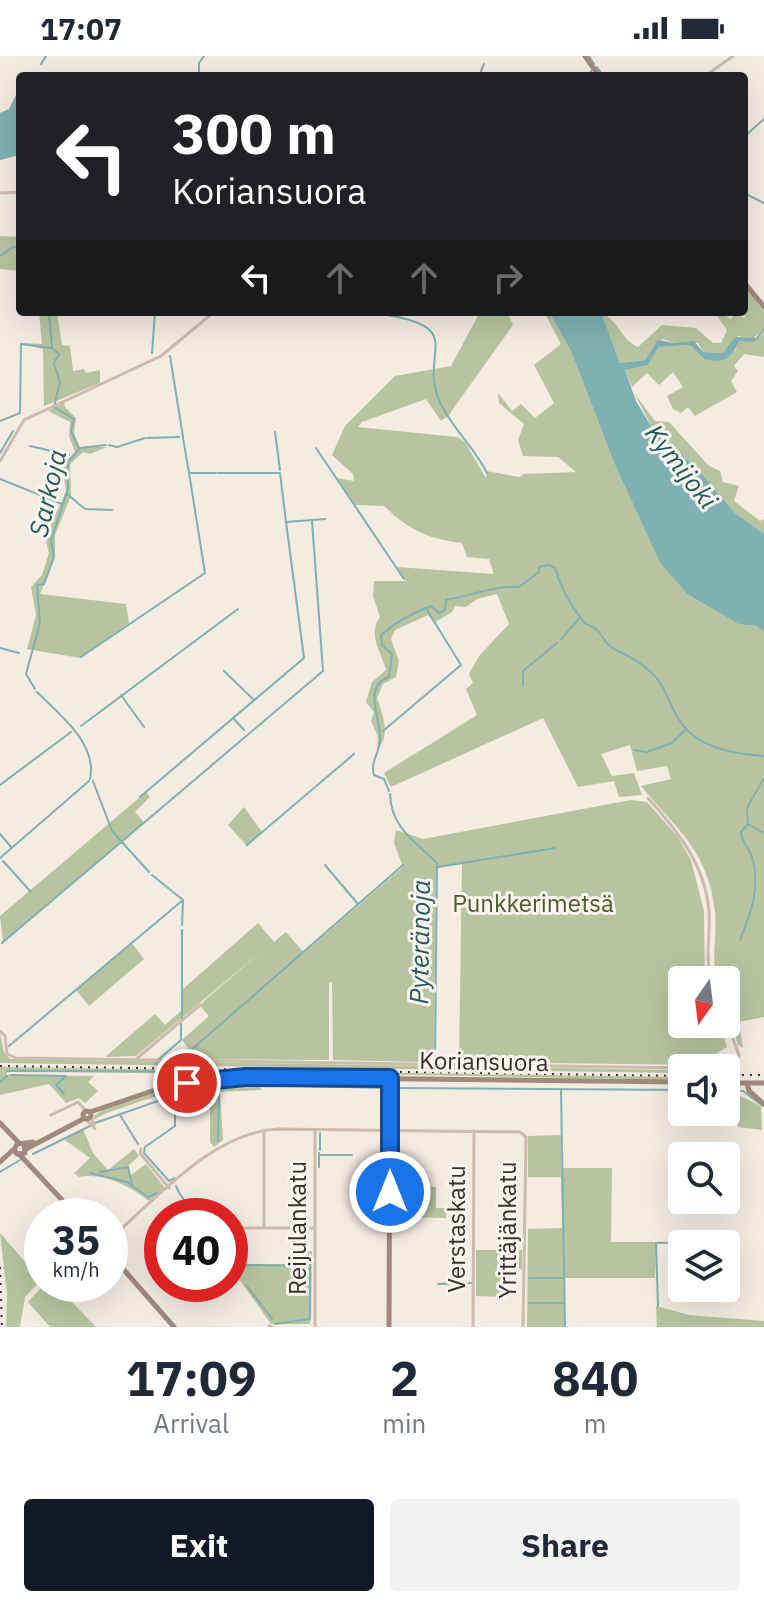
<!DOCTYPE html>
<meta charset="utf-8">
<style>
:root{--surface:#fff;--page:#f2f2f3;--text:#1f2937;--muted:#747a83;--accent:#111827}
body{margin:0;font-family:"IBM Plex Sans",sans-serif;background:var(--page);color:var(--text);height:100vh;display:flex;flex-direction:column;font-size:30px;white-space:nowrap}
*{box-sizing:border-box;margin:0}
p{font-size:26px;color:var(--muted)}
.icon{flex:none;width:44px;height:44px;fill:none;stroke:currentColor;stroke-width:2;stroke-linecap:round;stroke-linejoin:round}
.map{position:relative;height:1271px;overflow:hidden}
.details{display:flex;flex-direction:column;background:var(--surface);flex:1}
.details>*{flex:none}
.top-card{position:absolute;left:16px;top:16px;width:732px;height:244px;border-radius:8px;box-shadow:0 8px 32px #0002;background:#202124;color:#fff;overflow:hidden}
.needle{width:52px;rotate:194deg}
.controls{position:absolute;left:668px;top:910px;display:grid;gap:16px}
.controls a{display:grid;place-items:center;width:72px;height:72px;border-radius:8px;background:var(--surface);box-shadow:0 8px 32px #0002;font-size:40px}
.speed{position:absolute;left:24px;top:1142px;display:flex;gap:16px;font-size:40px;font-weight:700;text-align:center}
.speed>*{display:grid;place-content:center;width:104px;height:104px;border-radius:50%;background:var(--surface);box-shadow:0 8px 32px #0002;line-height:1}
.speed small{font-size:20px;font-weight:400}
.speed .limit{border:12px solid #d22;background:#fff;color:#111}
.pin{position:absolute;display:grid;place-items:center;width:68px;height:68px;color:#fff;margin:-34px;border:4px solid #fff;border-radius:50%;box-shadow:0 2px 8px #0007}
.me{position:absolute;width:88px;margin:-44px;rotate:0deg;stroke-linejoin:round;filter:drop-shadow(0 0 6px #0008)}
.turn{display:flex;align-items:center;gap:28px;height:168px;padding:0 24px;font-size:36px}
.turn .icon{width:104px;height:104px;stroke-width:2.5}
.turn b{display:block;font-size:56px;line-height:68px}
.lanes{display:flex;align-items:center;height:76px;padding:0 24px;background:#0003;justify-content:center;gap:40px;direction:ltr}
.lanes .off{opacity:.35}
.eta{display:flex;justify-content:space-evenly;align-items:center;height:136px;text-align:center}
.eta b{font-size:48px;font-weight:700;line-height:56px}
.cta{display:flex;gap:16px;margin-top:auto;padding:16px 24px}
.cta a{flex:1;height:92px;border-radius:8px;background:var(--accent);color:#fff;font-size:32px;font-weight:700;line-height:92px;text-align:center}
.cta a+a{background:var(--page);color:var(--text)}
.status{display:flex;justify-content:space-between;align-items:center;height:56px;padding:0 40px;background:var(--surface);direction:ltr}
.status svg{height:22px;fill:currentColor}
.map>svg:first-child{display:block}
.green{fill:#b8c4a0}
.water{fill:#7fb0b2}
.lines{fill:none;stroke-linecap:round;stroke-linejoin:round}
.stream{stroke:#7fb0b2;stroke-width:2}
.street{stroke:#cdbbac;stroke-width:3}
.secondary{stroke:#a18a7d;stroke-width:5}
.rail{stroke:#3b302b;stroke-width:2;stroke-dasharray:2 6;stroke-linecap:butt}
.route-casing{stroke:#114b97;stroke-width:20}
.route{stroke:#1a73e8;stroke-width:14}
.labels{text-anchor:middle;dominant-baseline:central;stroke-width:6;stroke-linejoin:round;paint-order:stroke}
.park-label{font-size:24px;fill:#4a5a2e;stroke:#fbf5ee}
.street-label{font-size:24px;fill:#3b302b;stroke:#fbf5ee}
.water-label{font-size:26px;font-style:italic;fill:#1f5a5e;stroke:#fbf5ee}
</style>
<div class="status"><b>17:07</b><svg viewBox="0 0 49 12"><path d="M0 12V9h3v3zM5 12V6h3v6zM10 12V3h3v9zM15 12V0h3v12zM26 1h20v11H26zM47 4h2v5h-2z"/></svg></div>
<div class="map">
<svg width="764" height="1271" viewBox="0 0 764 1271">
<rect width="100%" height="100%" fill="#f4ebe1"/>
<path class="green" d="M 0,180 L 20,181 L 20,215 L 0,213 Z
M 744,229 L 764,256 L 764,274 L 752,283 L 738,280 L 723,297 L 703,296 L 698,287 L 675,287 L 662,283 L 645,304 L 620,307 L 601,256 C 621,267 621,284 638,291 L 662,269 L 696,272 L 713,287 L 721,287 L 727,274 L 714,256 L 722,256 L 730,263 L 735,259 L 745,262 Z
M 39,256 L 57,256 L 62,289 L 70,290 L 73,315 L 84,313 L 86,317 L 100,314 L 100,327 L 44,350 L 43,293 L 21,287 L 42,288 Z
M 480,256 L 507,256 L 513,269 L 448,360 L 441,365 L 426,343 L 362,366 L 358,371 L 457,381 L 465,386 L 486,422 L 486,415 L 519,421 L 524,418 L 576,416 L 558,401 L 523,400 L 518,384 L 524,368 L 499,347 L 498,337 L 512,355 L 521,348 L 535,362 L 554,347 L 534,309 L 561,288 L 544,256 L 549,256 L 571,295 L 615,409 L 660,507 L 687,538 L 738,568 L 757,570 L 764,577 L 764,961 L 739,966 L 743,992 L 738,989 L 726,952 L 726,924 L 717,924 C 711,902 717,879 715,856 C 708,794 677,774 641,730 L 671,723 L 667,710 L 637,715 L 630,689 L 601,698 L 612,720 L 634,717 L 642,739 L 619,741 L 614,725 L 578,731 L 543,662 L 391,731 L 384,717 L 477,659 L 466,633 L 473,627 L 469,618 L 479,600 L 509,568 L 497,538 L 477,543 L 466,551 L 455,550 L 452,556 L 434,567 L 428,559 L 395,574 L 391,583 L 399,605 L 396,621 L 383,628 L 377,642 C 383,660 391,679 377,694 L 378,681 L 371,665 L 374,656 L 366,646 L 372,626 L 386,614 C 381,596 367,578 380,561 L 373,540 L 374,525 L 406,525 L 397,511 L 494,518 L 489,503 L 467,501 L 462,487 C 428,483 409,474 384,450 L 355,449 L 337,422 L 354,425 L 353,418 L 332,399 L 345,370 L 395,320 L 451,310 Z
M 764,277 L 764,301 L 744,298 L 734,310 L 738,315 L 731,325 L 737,336 L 695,360 L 688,351 L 681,357 L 673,353 L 667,340 L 683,331 L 673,316 L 659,329 L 647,317 L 632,331 L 625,314 L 648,309 L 659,291 L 690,289 L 704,303 L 735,295 L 739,285 L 756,284 Z
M 634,337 L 655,365 L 669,366 L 709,410 L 720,415 L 723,426 L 739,430 L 734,445 L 760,465 L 764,463 L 764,478 L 735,457 L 693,408 L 654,375 Z
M 64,346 L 65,351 L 76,362 L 74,378 L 80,391 L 107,391 L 90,398 L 83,396 L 70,408 L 71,440 L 55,479 L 55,501 L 40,538 L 126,548 L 129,567 L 80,602 L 27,593 L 36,559 L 31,531 L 42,519 L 49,497 L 45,482 L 66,435 L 62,409 L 75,396 L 69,380 L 70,366 L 48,355 Z
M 146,736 L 150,741 L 135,756 L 144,766 L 3,886 L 0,860 Z
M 631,744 L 647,746 L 678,781 L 691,804 L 704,855 L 705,924 L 682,924 L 682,968 L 720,968 L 727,991 L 697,1009 L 459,1006 L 462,807 L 436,812 L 434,994 L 419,1006 L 333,1004 L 332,926 L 329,927 L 329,1004 L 175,1003 L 188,992 L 182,984 L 209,960 L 200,950 L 205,944 L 268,890 L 136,1000 L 105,1001 L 155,958 L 165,969 L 181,955 L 183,933 L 258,867 L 274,886 L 286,876 L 304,897 L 403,811 L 394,787 L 396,774 L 423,783 Z
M 244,751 L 262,776 L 247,790 L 228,769 Z
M 132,887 L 144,903 L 89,950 L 76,934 Z
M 0,977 L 4,996 L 10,1003 L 682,1014 L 682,1017 L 0,1007 Z
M 0,1011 L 682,1021 L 682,1024 L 368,1018 L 245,1018 L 203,1022 L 199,1018 L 7,1015 L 7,1019 L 94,1020 L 88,1026 L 98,1035 L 85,1047 L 79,1042 L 66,1047 L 49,1028 L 0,1039 Z
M 255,1022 L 388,1027 C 301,1026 211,1019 127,1050 C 116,1054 103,1057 94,1064 L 93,1061 C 126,1034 213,1024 255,1022 Z
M 260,1029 L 261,1034 L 220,1036 L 223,1084 L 214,1091 L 210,1086 L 210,1034 Z
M 734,1037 L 761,1050 L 762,1074 L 738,1071 Z
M 83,1073 L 93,1097 L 108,1114 L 134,1093 L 139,1100 L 128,1110 L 131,1119 L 146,1108 L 165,1132 L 149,1145 C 131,1131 104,1116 79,1121 L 74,1117 L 90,1102 L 65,1084 Z
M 561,1079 L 561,1112 L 612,1112 L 611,1186 L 656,1186 L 655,1222 L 564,1222 L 565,1271 L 527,1271 L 528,1173 L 562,1172 L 561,1121 L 528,1121 L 528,1080 Z
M 417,1131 L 436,1131 L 436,1152 L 447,1152 L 446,1162 L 392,1161 L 392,1134 L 416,1134 Z
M 0,1177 L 41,1224 L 25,1241 L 20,1271 L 6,1271 L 7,1238 Z
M 476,1194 L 522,1194 L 522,1213 L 501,1210 L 501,1241 L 476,1240 Z
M 306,1195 L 312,1195 L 311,1264 L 309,1268 L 271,1268 L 234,1216 L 246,1208 L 306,1208 Z
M 46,1228 L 55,1228 L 96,1271 L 50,1271 L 28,1246 L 41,1232 L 61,1245 Z
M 656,1250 L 689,1259 L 764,1265 L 764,1271 L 657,1271 Z"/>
<path class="water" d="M 20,31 L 20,99 L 0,104 L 0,57 L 9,53 Z
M 549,256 L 601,256 L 620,307 L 645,304 L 658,284 L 675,287 L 694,285 L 703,296 L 723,297 L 735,281 L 759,282 L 753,286 L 739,285 C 732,303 722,308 704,303 L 690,289 L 659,291 L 648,309 L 625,314 L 636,345 L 654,375 L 693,408 L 735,457 L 764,478 L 764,577 L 757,570 L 738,568 L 687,538 L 660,507 L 615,409 L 571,295 Z"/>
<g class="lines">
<path class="stream" d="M 589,0 L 594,8
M 41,8 L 46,0
M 597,11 L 603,20
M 199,20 L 199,7 L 204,0
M 479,20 L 484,8
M 590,20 L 591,15
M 744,81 L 764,63
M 744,137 L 764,147
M 0,200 L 13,191 L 20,192
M 377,256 L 379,257
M 381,258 C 469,271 419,295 439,344 C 450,370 474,391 487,417
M 757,282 L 764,274
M 152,297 L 155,256
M 170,300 L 183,381
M 0,365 L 20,357 L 21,288 L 50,292
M 275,376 L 280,414
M 147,382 L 179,381
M 183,382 L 189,417 L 216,417
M 109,389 L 117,391 L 145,382
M 30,390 L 69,399
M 80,392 L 106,389
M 316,392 L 404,523
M 0,397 L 13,375
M 218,417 L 280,417 L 286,466 L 325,463
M 0,423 L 62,448
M 67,438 L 85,453 L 112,454
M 561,583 L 579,563
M 0,592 L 19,597
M 81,601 L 205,517 L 189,417
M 224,615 L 254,644
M 523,630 L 523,615 L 557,587
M 35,633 L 26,618 L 40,567 L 37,529 L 44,528 L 54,501 L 51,484 L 68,433 L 68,406 L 79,393 L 71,375 L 74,363 L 54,351 L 60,326 L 54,307 L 59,298 L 52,292 L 49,256
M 37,636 C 59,658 98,688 90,723
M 121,639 L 144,671
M 234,663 L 244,674
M 81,670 L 238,553
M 383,675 L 461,609 L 427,554
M 634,694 L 647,696 L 672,687 L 685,674
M 93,725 L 112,775 L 149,816
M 0,729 L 71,676
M 389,735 L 384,723 L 374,719 C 370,705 380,697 380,683 C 381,663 362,630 389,621 L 392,598 L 382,589 L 381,579 C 396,566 411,557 431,550 L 439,557 L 445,554 L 446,544 C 470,540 496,529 519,531 L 539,516 L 539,511 L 549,509 L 555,512 C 560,530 570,549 583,565 C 587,570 594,570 598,575 C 604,581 605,589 614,593 C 627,599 643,608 652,617 C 670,635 670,658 689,676 C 708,694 740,698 764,700
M 390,738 C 391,771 414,785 437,807 L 435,1005
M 140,741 L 304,602 L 286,466
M 748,768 L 764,777
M 0,778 L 11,791
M 247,789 L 354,698
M 0,802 L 89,725
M 3,805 L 31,836
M 325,809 L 358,848
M 438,811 L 555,792
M 152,819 L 183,844 L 182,869
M 740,884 C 751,856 760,834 753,804 C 750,792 742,788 741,776 L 748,768 L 747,752 L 764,722
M 2,887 L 323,615 L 312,465
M 182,963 L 182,874
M 9,990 L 183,844
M 182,1002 L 403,809
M 159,1003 L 181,984 L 181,967
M 156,1008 L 156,1007
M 7,1015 L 340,1016
M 11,1019 L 66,1020 L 56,1029 L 64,1038
M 156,1021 L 157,1029
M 0,1026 L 7,1020
M 263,1029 L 386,1032
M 221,1031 L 260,1029
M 392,1032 L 682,1034
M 561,1033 L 565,1271
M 726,1035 L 743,1035 L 763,1050
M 175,1039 L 219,1032 L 218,1085
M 154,1040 L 160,1036
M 120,1059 L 138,1088
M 95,1067 L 175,1039 L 175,1070 L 145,1091 L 144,1097 L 169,1125 L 175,1122
M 320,1077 L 320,1094
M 33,1098 L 90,1070
M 319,1099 L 352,1099
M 319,1111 L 319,1097
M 0,1116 L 20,1104
M 100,1116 L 128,1111 L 132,1129
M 90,1117 L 127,1126 L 148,1141 L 157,1137
M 176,1130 C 180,1142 189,1148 196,1160
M 230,1210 L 235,1216 L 248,1209 L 310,1210 L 310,1263 L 275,1268
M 529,1222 L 564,1222
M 438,1228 L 471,1227
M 247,1230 L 272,1263
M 529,1247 L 564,1247
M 658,1250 L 656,1187 L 706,1186"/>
<path class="street" d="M 705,20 L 733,0
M 0,137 L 20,136
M 0,405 L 24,364 L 161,300 L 214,256
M 648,742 C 678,776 705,808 709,855 C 711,879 704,901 712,924
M 726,964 L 739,999 L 736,1013 L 726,1013
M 0,975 L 5,980 L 7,998 L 16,1002 L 685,1012
M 135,1004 L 200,949
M 51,1059 L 78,1046 L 86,1055
M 91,1061 L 94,1069
M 86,1063 L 95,1073
M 264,1074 L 264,1172
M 141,1093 L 140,1097 L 169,1132
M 230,1172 L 315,1172
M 110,1183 C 157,1142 213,1076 278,1073 L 520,1076 L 526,1081 L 523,1271
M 269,1270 L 272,1271
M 315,1271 L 315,1074
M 473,1271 L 474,1075"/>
<path class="secondary" d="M 585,0 L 599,20
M 744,226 L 764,251
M 726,1027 L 764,1027
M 747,1027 L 749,1035 L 764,1048
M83 1059a4 4 0 1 1 8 0a4 4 0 1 1-8 0Z
M 90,1056 L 158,1033 L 232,1021 L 682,1026
M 0,1067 L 19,1087
M 24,1089 L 25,1097 L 17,1098 L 14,1094 L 17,1088 L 33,1086
M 26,1093 L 85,1062
M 20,1099 L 77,1160
M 0,1106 L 14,1093
M 110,1198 L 174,1271
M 389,1271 L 390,1022"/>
<path class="rail" d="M 0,1010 L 682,1020
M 726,1019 L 764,1019
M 0,1211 L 2,1271"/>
</g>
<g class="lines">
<g class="route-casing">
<path id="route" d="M 187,1027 L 245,1021 L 390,1022 L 390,1136"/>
</g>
<use href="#route" class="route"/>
</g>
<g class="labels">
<g class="park-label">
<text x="533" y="847">Punkkerimetsä</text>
</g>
<g class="street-label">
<text transform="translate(484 1005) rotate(1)">Koriansuora</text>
<text transform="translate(297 1172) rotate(-90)">Reijulankatu</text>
<text transform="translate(456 1173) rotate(-90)">Verstaskatu</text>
<text transform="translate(507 1174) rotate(-90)">Yrittäjänkatu</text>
</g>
<g class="water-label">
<text transform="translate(682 410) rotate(52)">Kymijoki</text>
<text transform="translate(47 437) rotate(-77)">Sarkoja</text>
<text transform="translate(419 886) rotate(-89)">Pyteränoja</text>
</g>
</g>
</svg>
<div class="controls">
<a><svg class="needle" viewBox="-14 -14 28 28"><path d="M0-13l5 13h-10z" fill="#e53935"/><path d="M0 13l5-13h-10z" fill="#747a83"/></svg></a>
<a><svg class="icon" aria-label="sound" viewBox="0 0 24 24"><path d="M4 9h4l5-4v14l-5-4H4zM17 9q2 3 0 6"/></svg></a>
<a><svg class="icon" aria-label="search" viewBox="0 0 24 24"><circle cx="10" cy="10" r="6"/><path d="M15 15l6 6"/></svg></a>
<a><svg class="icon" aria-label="layers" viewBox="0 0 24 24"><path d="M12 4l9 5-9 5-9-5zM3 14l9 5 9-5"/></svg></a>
</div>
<div class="speed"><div>35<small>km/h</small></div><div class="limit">40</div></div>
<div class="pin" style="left:187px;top:1027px;background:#d93025"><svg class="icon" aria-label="arrive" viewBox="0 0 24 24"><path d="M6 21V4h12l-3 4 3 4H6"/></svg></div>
<svg class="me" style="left:390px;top:1136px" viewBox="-20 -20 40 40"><circle r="17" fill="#1a73e8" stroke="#fff" stroke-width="3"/><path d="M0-11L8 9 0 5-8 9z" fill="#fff"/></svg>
<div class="top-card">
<div class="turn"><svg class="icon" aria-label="left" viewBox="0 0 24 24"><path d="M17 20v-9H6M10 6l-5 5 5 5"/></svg><div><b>300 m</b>Koriansuora</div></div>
<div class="lanes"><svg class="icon" aria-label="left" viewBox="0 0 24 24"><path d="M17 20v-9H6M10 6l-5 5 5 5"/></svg><svg class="icon off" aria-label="ahead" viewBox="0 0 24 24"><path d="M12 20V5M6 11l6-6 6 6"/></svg><svg class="icon off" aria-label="ahead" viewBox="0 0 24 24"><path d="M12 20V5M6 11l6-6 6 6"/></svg><svg class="icon off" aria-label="right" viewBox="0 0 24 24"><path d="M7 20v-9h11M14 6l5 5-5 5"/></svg></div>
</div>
</div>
<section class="details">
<div class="eta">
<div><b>17:09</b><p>Arrival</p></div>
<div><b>2</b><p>min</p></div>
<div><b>840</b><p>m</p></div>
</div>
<div class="cta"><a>Exit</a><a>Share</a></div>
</section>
